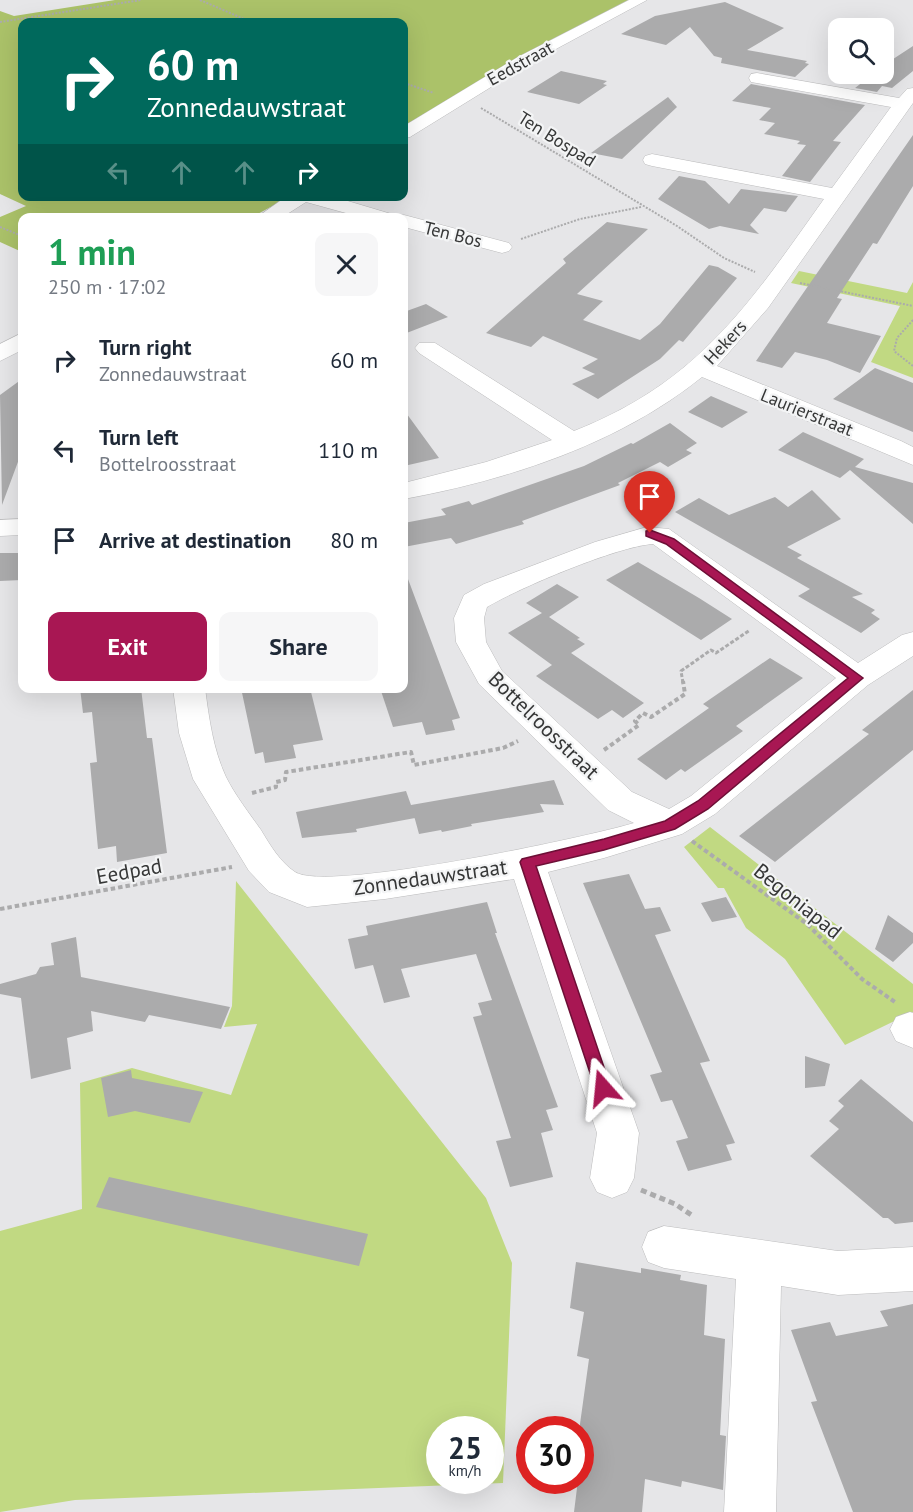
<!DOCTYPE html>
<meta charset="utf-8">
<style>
:root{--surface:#fff;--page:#f6f6f7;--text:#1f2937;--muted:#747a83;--accent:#a81753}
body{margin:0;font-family:"PT Sans",sans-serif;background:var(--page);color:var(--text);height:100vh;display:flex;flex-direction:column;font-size:22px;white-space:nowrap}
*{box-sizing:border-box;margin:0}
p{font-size:20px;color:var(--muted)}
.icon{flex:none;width:33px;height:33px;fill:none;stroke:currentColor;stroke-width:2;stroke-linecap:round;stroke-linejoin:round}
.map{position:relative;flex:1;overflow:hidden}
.drawer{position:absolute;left:18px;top:213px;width:390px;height:480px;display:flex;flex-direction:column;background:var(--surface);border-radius:12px;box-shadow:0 6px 24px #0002}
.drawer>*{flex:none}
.hud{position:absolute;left:18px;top:18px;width:390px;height:183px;border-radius:12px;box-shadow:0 6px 24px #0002;background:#00695c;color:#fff;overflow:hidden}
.fabs{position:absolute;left:828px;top:18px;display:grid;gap:12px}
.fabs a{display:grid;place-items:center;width:66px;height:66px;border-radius:12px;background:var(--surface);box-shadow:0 6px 24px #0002;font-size:30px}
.speed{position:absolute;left:426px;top:1416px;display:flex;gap:12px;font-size:30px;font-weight:700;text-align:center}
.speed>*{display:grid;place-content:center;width:78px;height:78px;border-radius:50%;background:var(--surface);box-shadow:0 6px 24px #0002;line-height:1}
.speed small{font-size:15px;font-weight:400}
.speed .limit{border:9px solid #d22;background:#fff;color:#111}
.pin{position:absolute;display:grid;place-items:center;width:51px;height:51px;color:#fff;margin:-62px -26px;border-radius:50% 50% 50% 0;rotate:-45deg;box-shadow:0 0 6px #0007}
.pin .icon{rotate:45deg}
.me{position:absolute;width:66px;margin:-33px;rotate:342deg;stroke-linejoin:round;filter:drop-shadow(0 0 4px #0008)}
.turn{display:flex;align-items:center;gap:21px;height:126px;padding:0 30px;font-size:27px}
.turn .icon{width:78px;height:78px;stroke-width:2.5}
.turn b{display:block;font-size:42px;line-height:51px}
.lanes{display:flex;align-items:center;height:57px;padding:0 30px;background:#0003;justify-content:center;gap:30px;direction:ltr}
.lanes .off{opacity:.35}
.round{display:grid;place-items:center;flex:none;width:63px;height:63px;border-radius:12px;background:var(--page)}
.head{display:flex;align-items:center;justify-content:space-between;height:102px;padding:0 30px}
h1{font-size:36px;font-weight:700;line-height:45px;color:#1e9e55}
.primary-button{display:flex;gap:12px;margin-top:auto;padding:12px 30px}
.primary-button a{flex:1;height:69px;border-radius:12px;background:var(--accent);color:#fff;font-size:24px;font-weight:700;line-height:69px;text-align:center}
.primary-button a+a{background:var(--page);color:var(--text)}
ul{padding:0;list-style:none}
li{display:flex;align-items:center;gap:18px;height:90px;padding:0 30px}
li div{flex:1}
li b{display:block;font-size:22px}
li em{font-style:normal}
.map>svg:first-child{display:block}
.green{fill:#c1d982;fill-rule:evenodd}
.forest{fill:#abc269}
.building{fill:#ababac}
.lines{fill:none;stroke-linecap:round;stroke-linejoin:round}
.minor-casing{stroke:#bcbcbd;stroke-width:1}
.path-far3{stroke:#ababac;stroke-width:2;stroke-dasharray:2 1.5;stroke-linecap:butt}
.path-far2{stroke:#ababac;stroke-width:3;stroke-dasharray:4 2;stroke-linecap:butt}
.path-far1{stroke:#ababac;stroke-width:4;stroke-dasharray:4.5 3;stroke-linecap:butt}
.path{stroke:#ababac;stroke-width:5;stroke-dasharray:6 4;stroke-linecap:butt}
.minor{fill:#fff;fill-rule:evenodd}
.route{fill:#a81753;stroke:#6d0f36;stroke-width:1.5}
.labels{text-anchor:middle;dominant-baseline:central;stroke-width:4.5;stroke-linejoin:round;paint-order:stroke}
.far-street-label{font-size:18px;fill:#363737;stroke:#f3f4f5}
.street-label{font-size:21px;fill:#363737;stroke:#f3f4f5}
</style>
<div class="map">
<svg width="913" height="1512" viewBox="0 0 913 1512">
<rect width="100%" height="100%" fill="#e6e6e8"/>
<path class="green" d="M 799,271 L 907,293 L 913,282 L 913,378 L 871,362 L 900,306 L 791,283 Z
M 710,827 L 913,984 L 913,1012 L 845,1045 L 785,959 L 746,928 L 724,888 L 718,888 L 684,847 Z
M 236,881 L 486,1198 L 512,1263 L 503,1483 L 75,1500 L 0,1512 L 0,1231 L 82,1209 L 80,1083 L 132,1068 L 231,1095 L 257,1024 L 224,1027 L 232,1006 ZM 440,1430 L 490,1430 L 490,1480 L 440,1480 Z"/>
<path class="forest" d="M 115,0 L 630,0 L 517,58 L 404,126 L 404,22 L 22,22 L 22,196 L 289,197 L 252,217 L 22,218 L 22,252 L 0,242 L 0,217 L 26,206 L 0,194 L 0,11 L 14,16 Z"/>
<path class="building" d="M 725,2 L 784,28 L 747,50 L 807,61 L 805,63 L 809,64 L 795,77 L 721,63 L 722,58 L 714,56 L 690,27 L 666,45 L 621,34 L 655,16 Z
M 913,46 L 913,71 L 892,88 L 882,86 L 877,92 L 855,88 L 873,74 L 884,74 L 884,65 Z
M 561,71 L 607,81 L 603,84 L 607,85 L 579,104 L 527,92 Z
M 751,84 L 865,105 L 833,141 L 841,142 L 810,182 L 782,176 L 806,145 L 797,144 L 800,141 L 764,134 L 775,123 L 759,120 L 771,108 L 732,101 Z
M 668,97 L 677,107 L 622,159 L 591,153 Z
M 913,135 L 913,186 L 877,244 L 873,243 L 837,298 L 842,299 L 827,323 L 881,336 L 860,373 L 827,360 L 795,352 L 782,368 L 756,361 Z
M 679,176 L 705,181 L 729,204 L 741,189 L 798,196 L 786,212 L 764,208 L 750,225 L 759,234 L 720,226 L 709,229 L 658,199 Z
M 607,222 L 648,229 L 577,294 L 603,301 L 583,320 L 640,340 L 660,324 L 709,265 L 718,267 L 737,278 L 683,342 L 679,340 L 660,359 L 598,399 L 572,384 L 595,374 L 582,368 L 598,359 L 543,336 L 531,347 L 486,333 L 566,263 L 563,259 Z
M 426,304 L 448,317 L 404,334 L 404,312 Z
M 875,368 L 913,383 L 913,432 L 833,399 Z
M 22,379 L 22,451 L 2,505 L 0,395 Z
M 711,396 L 748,412 L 722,428 L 688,412 Z
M 404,410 L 439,458 L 404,466 Z
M 670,423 L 697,443 L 686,450 L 692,453 L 668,467 L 660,462 L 618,483 L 620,485 L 522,521 L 524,524 L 456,544 L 451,538 L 404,547 L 404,523 L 446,515 L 441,509 L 469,501 L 472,505 L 584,466 L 631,443 L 633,444 Z
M 803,432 L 864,459 L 855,467 L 913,483 L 913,524 L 850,470 L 840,478 L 778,450 Z
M 812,490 L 841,519 L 787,547 L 802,555 L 797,558 L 863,594 L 852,597 L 875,610 L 871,613 L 880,619 L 861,633 L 798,596 L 810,589 L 675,512 L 699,498 L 729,515 L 775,497 L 788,507 Z
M 0,553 L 22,553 L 22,580 L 0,581 Z
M 638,562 L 699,598 L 732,619 L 701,640 L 606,580 Z
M 405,571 L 460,718 L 452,720 L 455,730 L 426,735 L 422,722 L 393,727 L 380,688 L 404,688 Z
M 557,584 L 579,597 L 549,617 L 580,638 L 577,639 L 585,644 L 571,653 L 644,703 L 623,718 L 612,710 L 598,719 L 536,676 L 552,665 L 508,633 L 542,613 L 526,603 Z
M 770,658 L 803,678 L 736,726 L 743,731 L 685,772 L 681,769 L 666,780 L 637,759 L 709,708 L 703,704 Z
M 80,688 L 141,688 L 147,738 L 152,738 L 167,853 L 117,862 L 116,846 L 98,849 L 90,763 L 97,762 L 92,712 L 83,713 Z
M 241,688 L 310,688 L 323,740 L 293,745 L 296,758 L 265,763 L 263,752 L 255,754 Z
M 913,690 L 913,750 L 775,862 L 739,836 L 869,734 L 862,730 Z
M 554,780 L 564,805 L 540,804 L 544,812 L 471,824 L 472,826 L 442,832 L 441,830 L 419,834 L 413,812 L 415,818 L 356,829 L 357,832 L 302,838 L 296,812 L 406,791 L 411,805 Z
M 629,874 L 645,909 L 660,907 L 671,931 L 655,935 L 710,1061 L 700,1063 L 735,1143 L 726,1145 L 732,1160 L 688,1171 L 676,1141 L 688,1138 L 672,1100 L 661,1102 L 650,1075 L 662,1072 L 583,883 Z
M 726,897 L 737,917 L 712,922 L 701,903 Z
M 487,902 L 497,933 L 495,933 L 558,1107 L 546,1110 L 553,1130 L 541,1133 L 553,1177 L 510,1187 L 496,1141 L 511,1138 L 473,1017 L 482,1015 L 478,1003 L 492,1000 L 476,954 L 401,969 L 410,997 L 384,1003 L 373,965 L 355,969 L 348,939 L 368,935 L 366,926 Z
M 888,915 L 913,933 L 913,943 L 893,962 L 875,949 Z
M 76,937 L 81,977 L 230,1007 L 221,1029 L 149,1015 L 145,1022 L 91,1011 L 93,1031 L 67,1038 L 71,1069 L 31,1079 L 21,998 L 0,994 L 0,984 L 36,974 L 40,967 L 54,965 L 51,943 Z
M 805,1056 L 830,1064 L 825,1086 L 805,1088 Z
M 131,1070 L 132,1078 L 203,1092 L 190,1123 L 135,1111 L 108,1117 L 101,1078 Z
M 861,1079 L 913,1122 L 913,1222 L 895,1224 L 888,1218 L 883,1218 L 810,1156 L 839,1129 L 829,1121 L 844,1106 L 838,1101 Z
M 109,1177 L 368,1234 L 359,1266 L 96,1207 Z
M 576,1262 L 641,1273 L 641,1268 L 681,1275 L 680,1280 L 707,1285 L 704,1335 L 725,1339 L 720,1435 L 726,1436 L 723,1490 L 682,1481 L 681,1487 L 645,1479 L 642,1512 L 574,1512 L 578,1480 L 580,1480 L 580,1424 L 589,1359 L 577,1356 L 584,1312 L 570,1308 Z
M 913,1304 L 913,1512 L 853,1512 L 811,1402 L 817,1401 L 791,1330 L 830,1322 L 836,1336 L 888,1326 L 880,1311 Z"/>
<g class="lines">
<g class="minor-casing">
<path id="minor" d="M 629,0 L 647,0 L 530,63 L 410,137 L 404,138 L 404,126 L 518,57 Z
M 757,73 L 899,98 L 907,89 L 913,88 L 913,103 L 768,308 L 717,366 L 901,441 L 913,447 L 913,465 L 702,377 C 619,444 508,480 404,499 L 404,483 L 486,462 L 552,440 L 419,353 L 415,348 L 419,343 L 435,343 L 574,431 C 699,382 750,303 824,199 L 652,166 L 645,164 L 643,160 L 645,156 L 652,154 L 832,188 L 891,107 L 751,82 L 749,78 L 751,74 Z
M 287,196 L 331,196 L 398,216 L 404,215 L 509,243 L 512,247 L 509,251 L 502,253 L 404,227 L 404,218 L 364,218 L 306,202 L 281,218 L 256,218 Z
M 22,333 L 22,350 L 0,361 L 0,344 Z
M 22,519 L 22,535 L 0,536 L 0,520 Z
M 647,527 L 669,529 L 858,663 L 902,635 L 913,632 L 913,656 L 868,685 L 715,814 L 682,834 L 604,858 L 548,872 L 639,1133 L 634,1178 L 627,1192 L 612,1198 L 597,1192 L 590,1178 L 597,1133 L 514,879 L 385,899 L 307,907 L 269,892 L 249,871 L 193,779 L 179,733 L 173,688 L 205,688 C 209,718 213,749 226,777 C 235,795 249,813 261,830 C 270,845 280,862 295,872 C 326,893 588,837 634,823 L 608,810 L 479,684 L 456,642 L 454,618 L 464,595 L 484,584 L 595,542 ZM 653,544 L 836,678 L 691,796 L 669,809 L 632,792 L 502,671 L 486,642 L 484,618 L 487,607 C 519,588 618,546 653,544 Z
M 910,1012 L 913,1013 L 913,1048 L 896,1041 L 890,1029 L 896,1017 Z
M 664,1226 L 838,1251 L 913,1247 L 913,1291 L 838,1295 L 781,1286 L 776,1512 L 724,1512 L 736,1279 L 664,1268 L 648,1262 L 642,1247 L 648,1232 Z"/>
</g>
<path class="path-far3" d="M 200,0 L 251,22
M 0,22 L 141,0
M 404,83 L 434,93
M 481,108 L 677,226 L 724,258 L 755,272
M 0,227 L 22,236
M 521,239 L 580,219 L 641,207
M 800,283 L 913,306
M 913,320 L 897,338 L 894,351 L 913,366"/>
<path class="path-far2" d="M 683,683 L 681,671 L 711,650 L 716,653 L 750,630"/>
<path class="path-far1" d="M 604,750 L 639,725 L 635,721 L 643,713 L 651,717 L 685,694 L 683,681
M 252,793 L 276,787 L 276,782 L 285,780 L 286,772 L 411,752 L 414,765 L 503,748 L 518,741
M 692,841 L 807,924 L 862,979 L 895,1002
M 0,909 L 232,867"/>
<path class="path" d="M 641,1190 L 675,1204 L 693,1216"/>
<use href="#minor" class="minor"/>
</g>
<path class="route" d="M 650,530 L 674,539 L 863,678 L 708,809 L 675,829 L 604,850 L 536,866 L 611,1088 L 609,1093 L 603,1095 L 597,1093 L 595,1088 L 520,862 L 522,859 L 604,839 L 665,821 L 698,801 L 848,678 L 666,544 L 646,536 L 646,531 Z"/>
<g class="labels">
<g class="far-street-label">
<text transform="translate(520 63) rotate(-29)">Eedstraat</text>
<text transform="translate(557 139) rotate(32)">Ten Bospad</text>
<text transform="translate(453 234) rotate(14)">Ten Bos</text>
<text transform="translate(725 342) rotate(-47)">Hekers</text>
<text transform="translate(807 412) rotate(22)">Laurierstraat</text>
</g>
<g class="street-label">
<text transform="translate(544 725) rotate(44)">Bottelroosstraat</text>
<text transform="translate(129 871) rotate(-10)">Eedpad</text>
<text transform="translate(430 877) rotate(-8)">Zonnedauwstraat</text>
<text transform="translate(798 901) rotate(39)">Begoniapad</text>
</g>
</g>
</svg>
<div class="fabs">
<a><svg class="icon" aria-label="search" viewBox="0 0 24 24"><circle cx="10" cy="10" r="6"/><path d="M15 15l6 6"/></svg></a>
</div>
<div class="speed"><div>25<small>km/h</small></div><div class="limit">30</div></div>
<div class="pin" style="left:650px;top:533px;background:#d93025"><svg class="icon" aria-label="arrive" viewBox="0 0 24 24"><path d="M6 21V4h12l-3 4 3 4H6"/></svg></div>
<svg class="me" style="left:603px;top:1088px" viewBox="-20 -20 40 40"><path d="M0-17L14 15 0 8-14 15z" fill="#a81753" stroke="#fff" stroke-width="4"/></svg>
<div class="hud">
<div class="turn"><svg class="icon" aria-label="right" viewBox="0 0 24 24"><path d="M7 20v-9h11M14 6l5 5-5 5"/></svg><div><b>60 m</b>Zonnedauwstraat</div></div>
<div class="lanes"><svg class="icon off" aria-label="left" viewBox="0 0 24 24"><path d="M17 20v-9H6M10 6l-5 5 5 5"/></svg><svg class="icon off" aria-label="ahead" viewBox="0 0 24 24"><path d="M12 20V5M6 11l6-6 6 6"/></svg><svg class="icon off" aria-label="ahead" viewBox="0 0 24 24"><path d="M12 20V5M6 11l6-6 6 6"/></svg><svg class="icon" aria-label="right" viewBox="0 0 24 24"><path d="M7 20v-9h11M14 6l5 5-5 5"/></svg></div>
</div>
<section class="drawer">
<div class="head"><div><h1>1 min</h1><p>250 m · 17:02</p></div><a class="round"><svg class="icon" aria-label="close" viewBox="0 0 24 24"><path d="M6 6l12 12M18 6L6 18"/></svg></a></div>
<ul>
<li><svg class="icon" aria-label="right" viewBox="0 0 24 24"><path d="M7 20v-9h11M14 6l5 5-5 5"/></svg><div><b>Turn right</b><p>Zonnedauwstraat</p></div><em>60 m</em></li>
<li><svg class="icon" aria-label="left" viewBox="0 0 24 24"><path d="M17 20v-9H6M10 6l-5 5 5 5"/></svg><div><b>Turn left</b><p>Bottelroosstraat</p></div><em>110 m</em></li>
<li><svg class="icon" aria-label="arrive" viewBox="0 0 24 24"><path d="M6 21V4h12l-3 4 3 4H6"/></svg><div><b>Arrive at destination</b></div><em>80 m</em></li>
</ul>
<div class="primary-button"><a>Exit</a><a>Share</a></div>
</section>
</div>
